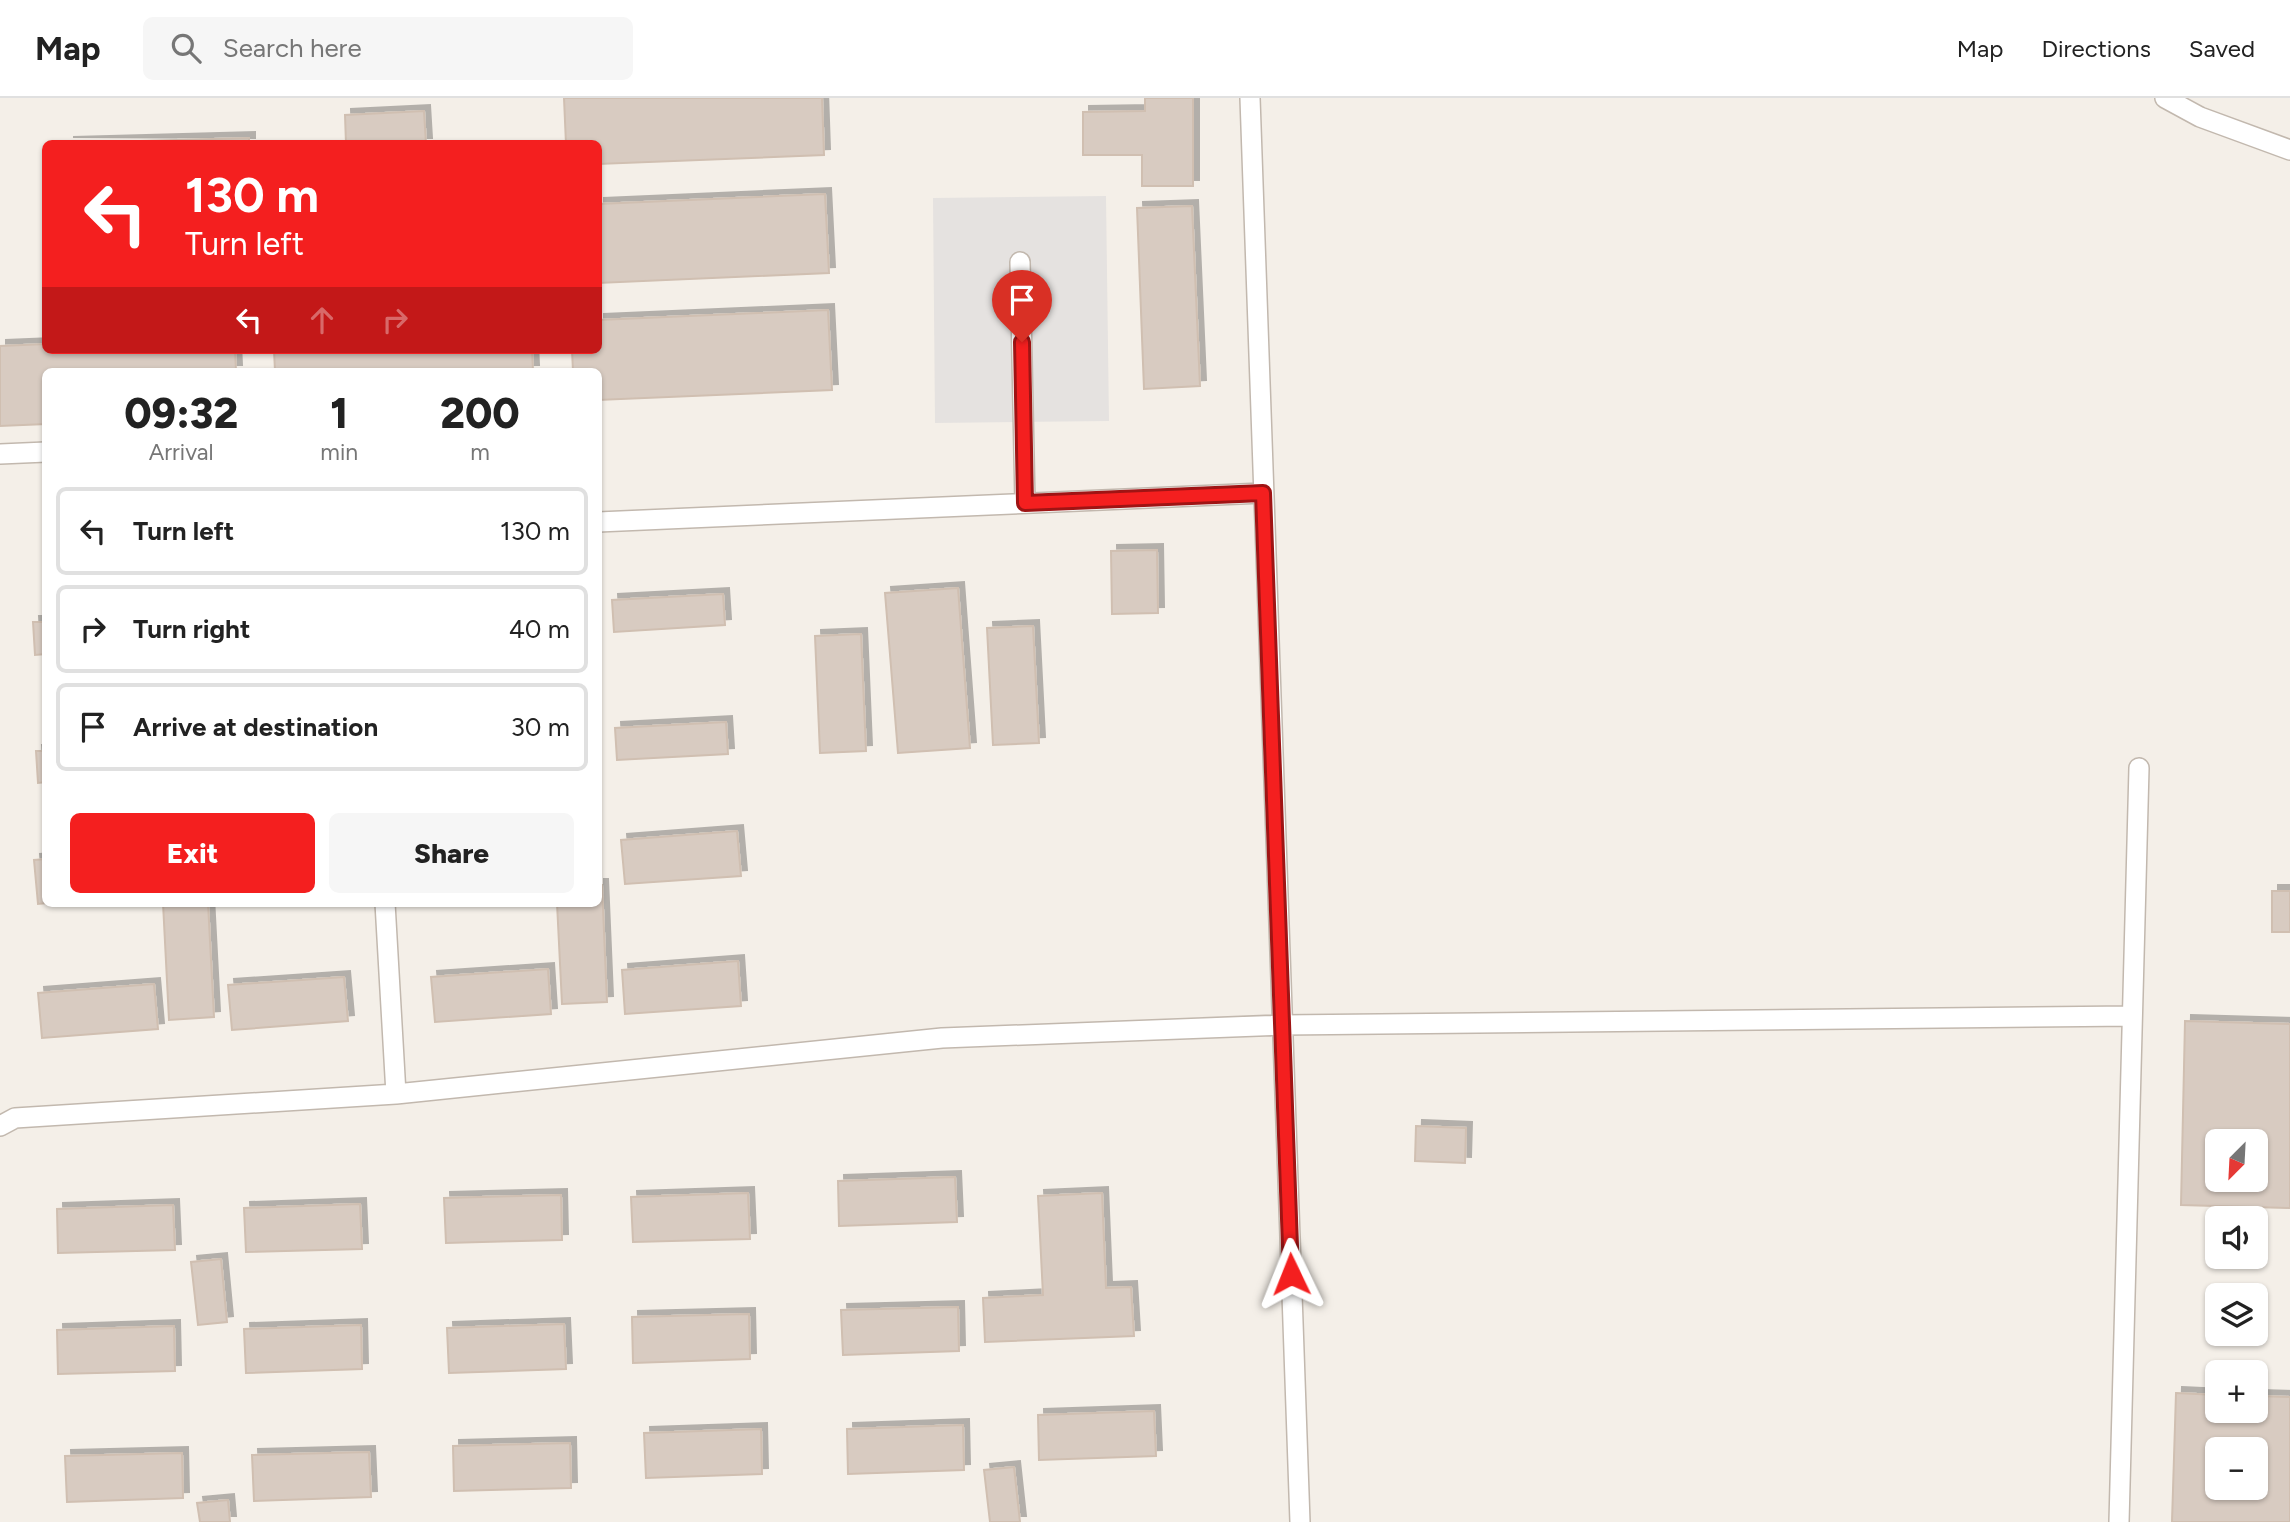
<!DOCTYPE html>
<meta charset="utf-8">
<style>
:root{--surface:#fff;--page:#f6f6f6;--text:#222;--muted:#767676;--line:#e0e0e0;--accent:#f41f1f}
body{margin:0;font-family:Figtree,sans-serif;background:var(--page);color:var(--text);height:100vh;display:flex;flex-direction:column;font-size:26px;white-space:nowrap}
*{box-sizing:border-box;margin:0}
p{font-size:23px;color:var(--muted)}
.icon{flex:none;width:38px;height:38px;fill:none;stroke:currentColor;stroke-width:2;stroke-linecap:round;stroke-linejoin:round}
.map{position:relative;flex:1;overflow:hidden}
.drawer{position:absolute;left:42px;top:270px;width:560px;height:539px;display:flex;flex-direction:column;background:var(--surface);border-radius:10px;box-shadow:0 2px 5px #0004}
.drawer>*{flex:none}
.guide{position:absolute;left:42px;top:42px;width:560px;height:214px;border-radius:10px;box-shadow:0 2px 5px #0004;background:#f41f1f;color:#fff;overflow:hidden}
.needle{width:46px;rotate:204deg}
.fabs{position:absolute;left:2205px;top:1031px;display:grid;gap:14px}
.fabs a{display:grid;place-items:center;width:63px;height:63px;border-radius:10px;background:var(--surface);box-shadow:0 2px 5px #0004;font-size:35px}
.pin{position:absolute;display:grid;place-items:center;width:60px;height:60px;color:#fff;margin:-72px -30px;border-radius:50% 50% 50% 0;rotate:-45deg;box-shadow:0 0 7px #0007}
.pin .icon{rotate:45deg}
.me{position:absolute;width:77px;margin:-38px;rotate:358deg;stroke-linejoin:round;filter:drop-shadow(0 0 5px #0008)}
.turn{display:flex;align-items:center;gap:24px;height:147px;padding:0 28px;font-size:32px}
.turn .icon{width:91px;height:91px;stroke-width:2.5}
.turn b{display:block;font-size:49px;line-height:60px}
.lanes{display:flex;align-items:center;height:66px;padding:0 28px;background:#0003;justify-content:center;gap:35px;direction:ltr}
.lanes .off{opacity:.35}
.eta{display:flex;justify-content:space-evenly;align-items:center;height:119px;text-align:center}
.eta b{font-size:42px;font-weight:800;line-height:49px}
.cta{display:flex;gap:14px;margin-top:auto;padding:14px 28px}
.cta a{flex:1;height:80px;border-radius:10px;background:var(--accent);color:#fff;font-size:28px;font-weight:800;line-height:80px;text-align:center}
.cta a+a{background:var(--page);color:var(--text)}
ul{padding:0;list-style:none}
li{display:flex;align-items:center;gap:21px;height:88px;margin:0 14px 10px;padding:0 14px;border:4px solid var(--line);border-radius:10px}
li div{flex:1}
li b{display:block;font-size:26px}
li em{font-style:normal}
header{display:flex;align-items:center;gap:42px;box-sizing:border-box;height:98px;padding:0 35px;background:var(--surface);border-bottom:2px solid var(--line)}
header strong{font-size:33px}
nav{display:flex;gap:38px;margin-inline-start:auto;font-size:24px}
.search{width:490px;height:63px;background:var(--page);display:flex;align-items:center;gap:18px;box-sizing:border-box;padding:0 24px;border-radius:10px;color:var(--muted);font-size:26px}
.map>svg:first-child{display:block}
.parking{fill:#e5e2e0}
.building{fill:#d8cbc1;stroke:#d0bfb1;stroke-width:2;fill-rule:evenodd;filter:url(#shadow)}
.lines{fill:none;stroke-linecap:round;stroke-linejoin:round}
.lane-casing{stroke:#c2b8ae;stroke-width:22}
.lane{stroke:#fff;stroke-width:19}
.route-casing{stroke:#9f1414;stroke-width:18}
.route{stroke:#f41f1f;stroke-width:12}
</style>
<header>
<strong>Map</strong>
<div class="search"><svg class="icon" aria-label="search" viewBox="0 0 24 24"><circle cx="10" cy="10" r="6"/><path d="M15 15l6 6"/></svg>Search here</div>
<nav><a>Map</a><a>Directions</a><a>Saved</a></nav>
</header>
<div class="map">
<svg width="2290" height="1424" viewBox="0 0 2290 1424">
<defs>
<filter id="shadow"><feDropShadow dx="6" dy="-6" stdDeviation="0" flood-color="#0004"/></filter>
</defs>
<rect width="100%" height="100%" fill="#f4efe8"/>
<path class="parking" d="M 1106,98 L 1109,323 L 935,325 L 933,100 Z"/>
<path class="building" d="M 564,0 L 822,0 L 824,57 L 598,66 L 598,46 L 566,46 Z
M 1145,0 L 1193,0 L 1193,88 L 1142,88 L 1142,57 L 1083,57 L 1083,14 L 1145,13 Z
M 424,13 L 426,46 L 346,46 L 345,17 Z
M 249,40 L 249,46 L 67,45 Z
M 825,96 L 829,175 L 598,185 L 598,106 Z
M 1192,108 L 1200,288 L 1144,291 L 1137,110 Z
M 828,212 L 832,292 L 598,302 L 598,273 L 573,273 L 572,252 L 598,252 L 598,222 Z
M 46,246 L 46,252 L 235,252 L 236,273 L 46,273 L 46,326 L 0,328 L 0,248 Z
M 274,252 L 532,252 L 533,273 L 275,273 Z
M 1157,452 L 1158,515 L 1112,516 L 1111,453 Z
M 958,490 L 970,650 L 898,655 L 885,495 Z
M 723,496 L 725,527 L 614,534 L 612,502 Z
M 33,524 L 46,524 L 46,556 L 35,557 Z
M 1033,528 L 1039,645 L 993,647 L 987,530 Z
M 861,536 L 866,653 L 820,655 L 815,538 Z
M 726,624 L 728,656 L 617,662 L 615,630 Z
M 36,653 L 46,653 L 46,684 L 38,685 Z
M 737,733 L 741,778 L 625,786 L 621,742 Z
M 46,761 L 46,805 L 48,805 L 38,806 L 34,762 Z
M 598,787 L 602,787 L 607,904 L 562,906 L 557,805 L 598,805 Z
M 2272,793 L 2290,793 L 2290,834 L 2272,834 Z
M 163,805 L 208,805 L 214,919 L 169,922 Z
M 738,863 L 741,908 L 625,916 L 622,872 Z
M 548,871 L 551,916 L 435,924 L 431,879 Z
M 344,879 L 348,923 L 232,932 L 228,887 Z
M 154,886 L 158,931 L 42,940 L 38,895 Z
M 2185,923 L 2290,926 L 2290,1110 L 2181,1107 ZM 2217,1043 L 2256,1043 L 2256,1082 L 2217,1082 Z
M 1416,1028 L 1466,1030 L 1465,1065 L 1415,1063 Z
M 955,1079 L 957,1124 L 839,1128 L 838,1083 Z
M 748,1095 L 750,1141 L 633,1144 L 631,1099 Z
M 1102,1095 L 1106,1190 L 1131,1189 L 1134,1238 L 985,1244 L 983,1200 L 1043,1197 L 1038,1098 Z
M 561,1097 L 562,1142 L 446,1145 L 444,1100 Z
M 360,1106 L 362,1151 L 246,1154 L 244,1110 Z
M 173,1107 L 175,1152 L 58,1155 L 57,1111 Z
M 221,1161 L 227,1224 L 198,1227 L 191,1164 Z
M 958,1209 L 959,1253 L 843,1257 L 841,1212 Z
M 749,1216 L 750,1261 L 633,1265 L 632,1219 Z
M 564,1226 L 566,1271 L 449,1275 L 447,1230 Z
M 361,1227 L 362,1271 L 246,1275 L 244,1231 Z
M 174,1228 L 175,1273 L 58,1276 L 57,1232 Z
M 2176,1295 L 2217,1297 L 2217,1312 L 2256,1312 L 2256,1298 L 2290,1299 L 2290,1424 L 2172,1424 ZM 2217,1351 L 2256,1351 L 2256,1390 L 2217,1390 Z
M 1154,1313 L 1156,1358 L 1039,1362 L 1038,1317 Z
M 963,1327 L 964,1372 L 848,1376 L 847,1331 Z
M 761,1331 L 762,1376 L 646,1380 L 644,1335 Z
M 570,1345 L 571,1390 L 454,1393 L 453,1348 Z
M 369,1354 L 371,1399 L 254,1403 L 252,1357 Z
M 182,1355 L 183,1400 L 67,1404 L 65,1358 Z
M 1014,1369 L 1020,1424 L 990,1424 L 984,1372 Z
M 228,1402 L 230,1424 L 200,1424 L 197,1405 Z"/>
<g class="lines">
<g class="lane-casing">
<path id="lane" d="M 1250,0 L 1300,1424
M 2165,0 L 2200,19 L 2290,52
M 1020,164 L 1025,405
M 0,356 L 46,354
M 598,424 L 1263,395
M 385,805 L 396,996
M 0,1028 L 15,1020 L 396,996 L 942,940 L 1282,927 L 2132,918
M 2119,1424 L 2139,670"/>
</g>
<use href="#lane" class="lane"/>
</g>
<g class="lines">
<g class="route-casing">
<path id="route" d="M 1022,244 L 1025,405 L 1263,395 L 1291,1176"/>
</g>
<use href="#route" class="route"/>
</g>
</svg>
<div class="fabs">
<a><svg class="needle" viewBox="-14 -14 28 28"><path d="M0-13l5 13h-10z" fill="#e53935"/><path d="M0 13l5-13h-10z" fill="#767676"/></svg></a>
<a><svg class="icon" aria-label="sound" viewBox="0 0 24 24"><path d="M4 9h4l5-4v14l-5-4H4zM17 9q2 3 0 6"/></svg></a>
<a><svg class="icon" aria-label="layers" viewBox="0 0 24 24"><path d="M12 4l9 5-9 5-9-5zM3 14l9 5 9-5"/></svg></a>
<a>+</a>
<a>−</a>
</div>
<div class="pin" style="left:1022px;top:244px;background:#d93025"><svg class="icon" aria-label="arrive" viewBox="0 0 24 24"><path d="M6 21V4h12l-3 4 3 4H6"/></svg></div>
<svg class="me" style="left:1291px;top:1176px" viewBox="-20 -20 40 40"><path d="M0-17L14 15 0 8-14 15z" fill="#f41f1f" stroke="#fff" stroke-width="4"/></svg>
<div class="guide">
<div class="turn"><svg class="icon" aria-label="left" viewBox="0 0 24 24"><path d="M17 20v-9H6M10 6l-5 5 5 5"/></svg><div><b>130 m</b>Turn left</div></div>
<div class="lanes"><svg class="icon" aria-label="left" viewBox="0 0 24 24"><path d="M17 20v-9H6M10 6l-5 5 5 5"/></svg><svg class="icon off" aria-label="ahead" viewBox="0 0 24 24"><path d="M12 20V5M6 11l6-6 6 6"/></svg><svg class="icon off" aria-label="right" viewBox="0 0 24 24"><path d="M7 20v-9h11M14 6l5 5-5 5"/></svg></div>
</div>
<section class="drawer">
<div class="eta">
<div><b>09:32</b><p>Arrival</p></div>
<div><b>1</b><p>min</p></div>
<div><b>200</b><p>m</p></div>
</div>
<ul>
<li><svg class="icon" aria-label="left" viewBox="0 0 24 24"><path d="M17 20v-9H6M10 6l-5 5 5 5"/></svg><div><b>Turn left</b></div><em>130 m</em></li>
<li><svg class="icon" aria-label="right" viewBox="0 0 24 24"><path d="M7 20v-9h11M14 6l5 5-5 5"/></svg><div><b>Turn right</b></div><em>40 m</em></li>
<li><svg class="icon" aria-label="arrive" viewBox="0 0 24 24"><path d="M6 21V4h12l-3 4 3 4H6"/></svg><div><b>Arrive at destination</b></div><em>30 m</em></li>
</ul>
<div class="cta"><a>Exit</a><a>Share</a></div>
</section>
</div>
